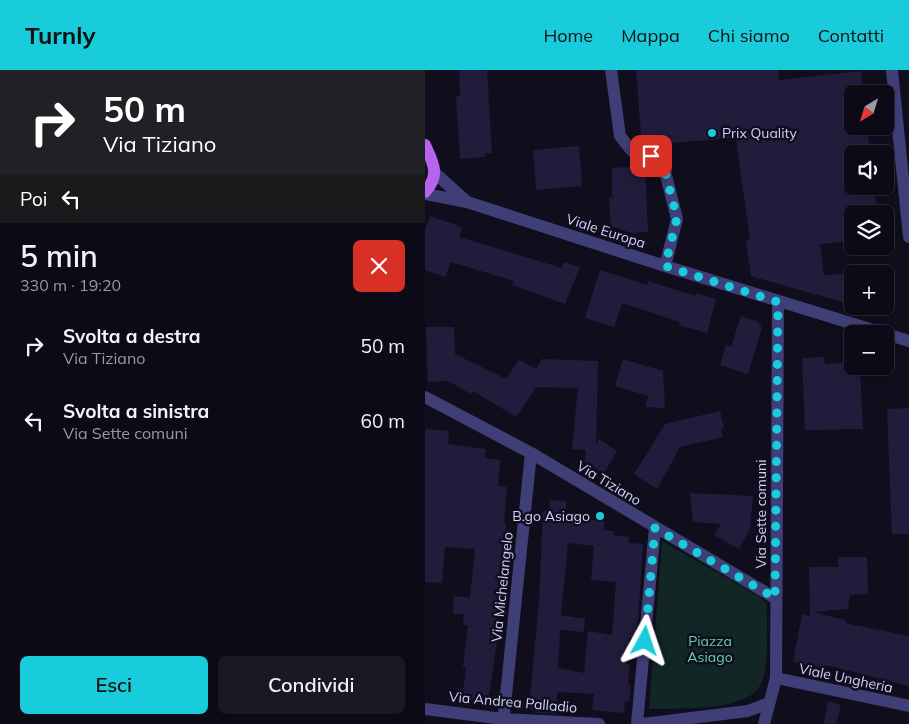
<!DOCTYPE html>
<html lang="it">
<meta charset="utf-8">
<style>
:root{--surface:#0c0a16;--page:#1a1823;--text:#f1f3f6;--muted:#9a9aa1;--line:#2c2b35;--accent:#19ccdc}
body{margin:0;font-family:Mulish,sans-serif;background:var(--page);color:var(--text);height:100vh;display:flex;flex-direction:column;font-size:19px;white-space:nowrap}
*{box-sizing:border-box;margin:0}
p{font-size:16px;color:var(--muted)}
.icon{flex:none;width:28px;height:28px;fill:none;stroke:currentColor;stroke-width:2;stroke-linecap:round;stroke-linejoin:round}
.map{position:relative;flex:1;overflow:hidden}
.drawer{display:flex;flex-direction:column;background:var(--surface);width:425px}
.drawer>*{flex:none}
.top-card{background:#202124;color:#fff;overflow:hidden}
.needle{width:32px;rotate:218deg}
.tools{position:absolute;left:419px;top:15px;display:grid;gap:10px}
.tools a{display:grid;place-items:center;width:50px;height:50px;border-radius:8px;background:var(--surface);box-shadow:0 1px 4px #0004,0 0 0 1px var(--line);font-size:25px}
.pin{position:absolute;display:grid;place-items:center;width:42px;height:42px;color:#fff;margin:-21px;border-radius:10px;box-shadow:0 2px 8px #0006}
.me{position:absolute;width:55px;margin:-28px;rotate:5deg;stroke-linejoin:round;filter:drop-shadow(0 0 4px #0008)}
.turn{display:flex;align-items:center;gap:18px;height:105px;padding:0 20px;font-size:22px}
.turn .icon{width:65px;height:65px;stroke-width:2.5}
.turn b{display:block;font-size:35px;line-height:42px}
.then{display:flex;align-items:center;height:48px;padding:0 20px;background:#0003;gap:10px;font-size:19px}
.round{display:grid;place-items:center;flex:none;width:52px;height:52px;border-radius:8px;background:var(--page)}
.headline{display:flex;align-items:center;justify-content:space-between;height:85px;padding:0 20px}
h1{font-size:30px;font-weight:600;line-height:38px}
.action{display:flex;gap:10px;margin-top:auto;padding:10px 20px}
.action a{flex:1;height:58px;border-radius:8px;background:var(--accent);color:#111;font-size:20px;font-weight:600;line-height:58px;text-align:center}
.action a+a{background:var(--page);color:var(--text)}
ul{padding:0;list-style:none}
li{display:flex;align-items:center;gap:15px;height:75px;padding:0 20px}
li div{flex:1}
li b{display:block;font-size:19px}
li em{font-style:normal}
header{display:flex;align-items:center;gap:30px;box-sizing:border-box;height:70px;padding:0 25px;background:var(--accent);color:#111}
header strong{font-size:24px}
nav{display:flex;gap:28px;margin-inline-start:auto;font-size:18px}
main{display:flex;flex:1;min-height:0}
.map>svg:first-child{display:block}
.green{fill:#122625}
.building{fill:#221c3c;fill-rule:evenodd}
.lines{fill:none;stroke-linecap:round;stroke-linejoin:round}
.minor{stroke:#3f3e77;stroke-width:12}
.major{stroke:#b763ed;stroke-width:12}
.route{stroke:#19ccdc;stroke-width:9;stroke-dasharray:0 16.2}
.poi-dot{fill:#19ccdc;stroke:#100e1d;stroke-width:2}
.labels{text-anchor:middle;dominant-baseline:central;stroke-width:5;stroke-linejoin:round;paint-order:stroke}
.poi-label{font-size:14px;fill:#d3cffa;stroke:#100e1d;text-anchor:start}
.street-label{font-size:14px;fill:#d3cffa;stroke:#100e1d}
.park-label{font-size:14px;fill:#64d1b3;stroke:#100e1d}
</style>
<header>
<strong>Turnly</strong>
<nav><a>Home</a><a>Mappa</a><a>Chi siamo</a><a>Contatti</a></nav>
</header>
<main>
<section class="drawer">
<div class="top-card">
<div class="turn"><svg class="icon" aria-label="right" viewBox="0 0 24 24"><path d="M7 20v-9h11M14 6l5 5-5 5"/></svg><div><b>50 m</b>Via Tiziano</div></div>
<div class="then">Poi<svg class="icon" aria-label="left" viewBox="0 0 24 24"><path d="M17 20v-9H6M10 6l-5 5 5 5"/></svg></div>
</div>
<div class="headline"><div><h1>5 min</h1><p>330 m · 19:20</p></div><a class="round" style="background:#d93025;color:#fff"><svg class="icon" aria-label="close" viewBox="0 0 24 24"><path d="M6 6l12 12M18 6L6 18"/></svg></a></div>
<ul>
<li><svg class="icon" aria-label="right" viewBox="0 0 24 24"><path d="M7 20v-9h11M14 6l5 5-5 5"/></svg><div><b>Svolta a destra</b><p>Via Tiziano</p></div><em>50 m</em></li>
<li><svg class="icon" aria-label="left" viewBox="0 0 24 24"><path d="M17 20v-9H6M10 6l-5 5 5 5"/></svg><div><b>Svolta a sinistra</b><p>Via Sette comuni</p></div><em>60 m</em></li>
</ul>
<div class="action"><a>Esci</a><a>Condividi</a></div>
</section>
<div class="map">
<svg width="484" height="654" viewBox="0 0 484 654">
<rect width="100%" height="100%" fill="#100e1d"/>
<path class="green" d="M 237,471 L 333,526 L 342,533 C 341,555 346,599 334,617 C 318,642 251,638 224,639 Z"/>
<path class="building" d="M 34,0 L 62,0 L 67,83 L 60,83 L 60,87 L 35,89 L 31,26 L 35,26 Z
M 211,0 L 353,0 L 354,10 L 436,1 L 438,24 L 428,24 L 428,56 L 442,56 L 445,84 L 428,84 L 428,116 L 449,116 L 452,144 L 428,144 L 428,171 L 395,174 L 399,205 L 428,204 L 428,235 L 326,206 L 321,170 L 325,170 L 311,68 L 217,75 Z
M 154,76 L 157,116 L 111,120 L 108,80 Z
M 220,96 L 223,162 L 206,163 L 186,156 L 184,127 L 187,128 L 187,98 Z
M 5,146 L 37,157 L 34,167 L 137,198 L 139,192 L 155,197 L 140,234 L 87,215 L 89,211 L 26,192 L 20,207 L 0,200 L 0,160 Z
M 175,200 L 222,215 L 223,211 L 270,226 L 271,223 L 291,229 L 282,263 L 254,255 L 255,252 L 197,233 L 189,257 L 160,248 Z
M 316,246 L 332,251 L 337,258 L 323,304 L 295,295 L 301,275 L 306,277 Z
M 1,257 L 29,257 L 30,284 L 81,309 L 94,290 L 111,299 L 117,289 L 173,291 L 171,375 L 174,369 L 192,381 L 179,403 L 160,392 L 161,380 L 147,379 L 153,318 L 111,317 L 91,347 L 48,321 L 46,324 L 23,311 L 3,312 Z
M 399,287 L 400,294 L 418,293 L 418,301 L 435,300 L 438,359 L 380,360 L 377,288 Z
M 198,289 L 238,301 L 240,338 L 220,337 L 223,326 L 190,316 Z
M 484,338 L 484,464 L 467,464 L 462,339 Z
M 295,341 L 299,359 L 296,359 L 298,367 L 255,377 L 232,419 L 209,404 L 240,354 Z
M 0,359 L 24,361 L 23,374 L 61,379 L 60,388 L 75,390 L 73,416 L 82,417 L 79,453 L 81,453 L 70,566 L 73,566 L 63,631 L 37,628 L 41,597 L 38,597 L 43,555 L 38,555 L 39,544 L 28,544 L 29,526 L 45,528 L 50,479 L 20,477 L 17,513 L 0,512 Z
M 265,423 L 328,426 L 325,459 L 314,479 L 289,465 L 296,454 L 268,452 Z
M 125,430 L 141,431 L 141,442 L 145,443 L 145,448 L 179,451 L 179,460 L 189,461 L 189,465 L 204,467 L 204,473 L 218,474 L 212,568 L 204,568 L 201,594 L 205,594 L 203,615 L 206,615 L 204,632 L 200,631 L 199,643 L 167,640 L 169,624 L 132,622 L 131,644 L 110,643 L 110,640 L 104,639 L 114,531 L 118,441 L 124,441 ZM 143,473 L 169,476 L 166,510 L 191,512 L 187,565 L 163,561 L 159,603 L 133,598 L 135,560 L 159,562 L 160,549 L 136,545 Z
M 413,487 L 442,487 L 443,524 L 425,525 L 423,539 L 388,542 L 420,550 L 420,553 L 484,566 L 484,616 L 401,595 L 401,598 L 368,592 L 377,544 L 385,546 L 384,497 L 413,497 Z
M 403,631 L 416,635 L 411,654 L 399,654 Z"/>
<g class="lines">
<path class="minor" d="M 186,0 L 195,66 L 207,81 L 227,86 L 239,97 L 252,149 L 240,196
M 467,0 L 484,167
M 10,103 L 42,132
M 0,124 L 42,132 L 240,196 L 484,271
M 0,327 L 106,383 L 350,528
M 351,608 L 484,636
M 0,639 L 78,649 L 174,654
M 78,654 L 106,383
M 212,654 L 230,458
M 218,654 L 323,641 L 344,633
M 339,654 L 351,608 L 353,232"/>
<path class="major" d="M 0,75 C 9,94 15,106 0,122"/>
</g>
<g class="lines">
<path class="route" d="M 220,571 L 230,458 L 350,528 L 353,232 L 240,196 L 252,148 L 239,97 L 226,86"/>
</g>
<g class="poi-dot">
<circle cx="287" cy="63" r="5"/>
<circle cx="175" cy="446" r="5"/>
</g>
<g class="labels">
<g class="poi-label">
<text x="297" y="63">Prix Quality</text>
<text x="165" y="446" text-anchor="end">B.go Asiago</text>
</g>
<g class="street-label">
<text transform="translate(181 161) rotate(18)">Viale Europa</text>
<text transform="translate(184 413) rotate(31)">Via Tiziano</text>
<text transform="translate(336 444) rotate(-90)">Via Sette comuni</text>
<text transform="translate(77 517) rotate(-84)">Via Michelangelo</text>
<text transform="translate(421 608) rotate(12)">Viale Ungheria</text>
<text transform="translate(88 632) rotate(5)">Via Andrea Palladio</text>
</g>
<g class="park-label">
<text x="285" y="571">Piazza<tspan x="285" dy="16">Asiago</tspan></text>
</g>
</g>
</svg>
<div class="tools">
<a><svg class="needle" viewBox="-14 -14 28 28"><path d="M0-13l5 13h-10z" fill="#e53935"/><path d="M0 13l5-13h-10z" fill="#9a9aa1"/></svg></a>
<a><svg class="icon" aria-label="sound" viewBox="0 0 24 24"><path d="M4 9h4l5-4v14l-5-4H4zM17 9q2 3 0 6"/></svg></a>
<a><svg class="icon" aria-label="layers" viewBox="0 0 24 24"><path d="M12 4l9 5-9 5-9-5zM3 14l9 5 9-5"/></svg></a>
<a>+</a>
<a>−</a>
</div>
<div class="pin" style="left:226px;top:86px;background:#d93025"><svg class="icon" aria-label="arrive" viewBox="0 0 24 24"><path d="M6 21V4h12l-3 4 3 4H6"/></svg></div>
<svg class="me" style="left:220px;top:571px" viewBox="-20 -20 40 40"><path d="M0-17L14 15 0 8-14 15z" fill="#19ccdc" stroke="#fff" stroke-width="4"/></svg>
</div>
</main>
